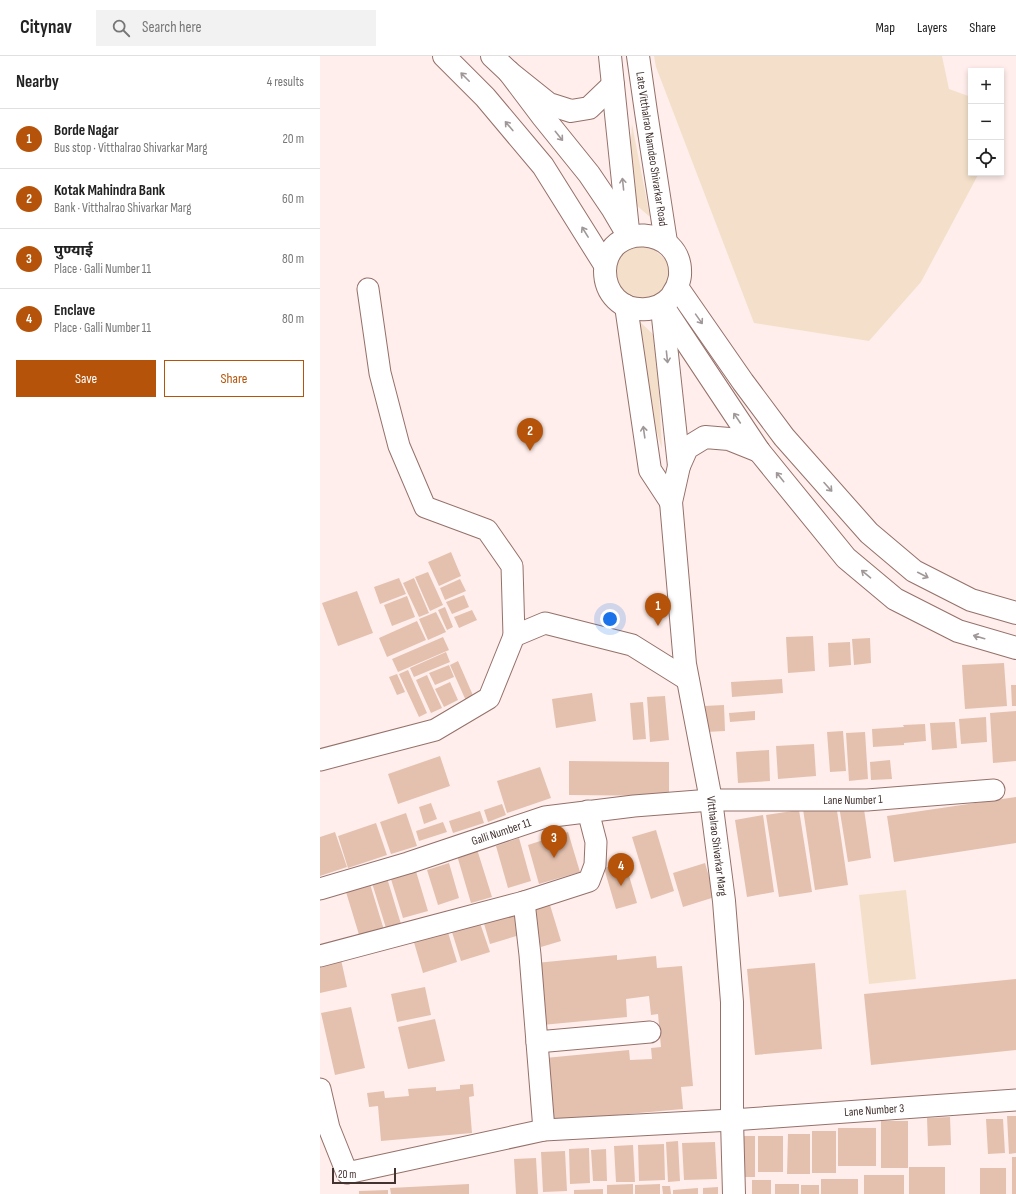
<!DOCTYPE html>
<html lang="en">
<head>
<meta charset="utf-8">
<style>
	body { margin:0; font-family:"Sofia Sans Condensed","Noto Sans Devanagari",sans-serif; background:#f2f2f2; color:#222 }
	.controls { position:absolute; right:12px; top:12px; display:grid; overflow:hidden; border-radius:0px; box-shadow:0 2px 6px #0003 }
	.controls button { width:36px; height:36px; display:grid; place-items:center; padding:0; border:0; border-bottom:1px solid #e0e0e0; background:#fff; color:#222; font:20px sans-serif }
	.scale { position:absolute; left:12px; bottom:10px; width:64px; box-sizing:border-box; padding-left:4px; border:2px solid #423230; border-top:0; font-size:11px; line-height:14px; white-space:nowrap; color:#423230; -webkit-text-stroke:3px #fff; paint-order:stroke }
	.you { position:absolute; left:290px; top:563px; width:14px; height:14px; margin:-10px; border:3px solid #fff; border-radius:50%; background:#1a73e8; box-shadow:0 0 0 6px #1a73e833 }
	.badge { display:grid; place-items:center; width:26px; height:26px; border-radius:50%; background:#b45309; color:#fff; font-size:13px; font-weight:700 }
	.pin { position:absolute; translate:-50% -33px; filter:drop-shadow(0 1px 2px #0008) }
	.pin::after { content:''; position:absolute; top:21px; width:14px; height:12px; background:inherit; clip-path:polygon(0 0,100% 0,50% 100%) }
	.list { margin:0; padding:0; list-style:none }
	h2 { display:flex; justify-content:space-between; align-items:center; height:52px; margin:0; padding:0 16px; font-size:17px }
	h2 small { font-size:13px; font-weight:400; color:#767676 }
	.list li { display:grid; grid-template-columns:26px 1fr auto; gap:12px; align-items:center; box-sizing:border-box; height:60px; padding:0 16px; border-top:1px solid #e0e0e0 }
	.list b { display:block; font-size:15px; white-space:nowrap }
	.list p { margin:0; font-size:13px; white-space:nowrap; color:#767676 }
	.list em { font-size:13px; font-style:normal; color:#767676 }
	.actions { display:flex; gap:8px; padding:12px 16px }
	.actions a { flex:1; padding:9px 0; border:1px solid #b45309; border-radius:0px; text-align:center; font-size:14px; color:#b45309 }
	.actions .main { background:#b45309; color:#fff }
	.icon { flex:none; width:22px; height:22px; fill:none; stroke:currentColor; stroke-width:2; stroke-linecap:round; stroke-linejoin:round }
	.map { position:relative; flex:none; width:696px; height:1138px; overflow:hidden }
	header { display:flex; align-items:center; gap:24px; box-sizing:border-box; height:56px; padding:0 20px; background:#fff; border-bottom:1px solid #e0e0e0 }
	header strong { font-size:19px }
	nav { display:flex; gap:22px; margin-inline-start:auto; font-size:14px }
	.search { width:280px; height:36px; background:#f2f2f2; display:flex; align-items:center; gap:10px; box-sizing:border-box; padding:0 14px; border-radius:0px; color:#767676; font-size:15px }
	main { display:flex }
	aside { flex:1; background:#fff }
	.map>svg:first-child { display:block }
</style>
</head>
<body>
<header>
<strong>Citynav</strong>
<div class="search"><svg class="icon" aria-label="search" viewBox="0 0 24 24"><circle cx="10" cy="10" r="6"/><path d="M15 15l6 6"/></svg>Search here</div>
<nav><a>Map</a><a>Layers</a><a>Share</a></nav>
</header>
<main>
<aside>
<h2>Nearby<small>4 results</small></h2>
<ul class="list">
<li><span class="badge">1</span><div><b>Borde Nagar</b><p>Bus stop · Vitthalrao Shivarkar Marg</p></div><em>20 m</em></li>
<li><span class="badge">2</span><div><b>Kotak Mahindra Bank</b><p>Bank · Vitthalrao Shivarkar Marg</p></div><em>60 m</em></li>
<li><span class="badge">3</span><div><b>पुण्याई</b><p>Place · Galli Number 11</p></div><em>80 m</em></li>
<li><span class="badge">4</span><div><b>Enclave</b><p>Place · Galli Number 11</p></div><em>80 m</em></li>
</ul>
<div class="actions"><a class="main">Save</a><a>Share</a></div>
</aside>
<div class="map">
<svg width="696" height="1138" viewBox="0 0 696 1138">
	<rect width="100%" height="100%" fill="#ffeeeb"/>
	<path fill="#f4e0ca" d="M334,0h288l7,33 22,8v76h8l-58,109 -52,59 -115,-18 -98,-256z
		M312,68l18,93 -23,-20z
		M301,161l27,25 10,11 16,13 -11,64 -50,-50z
		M297,244l39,37 6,112z
		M586,834l10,89 -47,5 -10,-89z"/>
	<path fill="#e4c1af" d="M131,496l10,24 -22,10 -11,-24z
		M108,516l15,33 -13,6 -15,-34z
		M79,522l7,16 -26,10 -6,-17z
		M94,522l15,35 -10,4 -16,-34z
		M140,523l6,12 -21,9 -5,-12z
		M37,535l16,42 -35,13 -16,-43z
		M144,539l5,12 -17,7 -6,-12z
		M87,540l8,21 -23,9 -8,-21z
		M125,551l8,20 -6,3 -9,-20z
		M152,554l5,10 -18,8 -5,-11z
		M116,556l10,20 -18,8 -9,-21z
		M97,565l9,19 -39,17 -8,-19z
		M493,580l2,35 -27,2 -2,-36z
		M123,581l6,13 -51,22 -6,-13z
		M550,582l1,25 -17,2 -2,-26z
		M530,586l1,23 -22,2 -1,-24z
		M126,596l4,10 -36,15 -4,-9z
		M138,605l17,39 -8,3 -17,-38z
		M684,607l3,43 -42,3 -3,-44z
		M129,609l5,12 -19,8 -6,-12z
		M88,614l19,43 -8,4 -20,-43z
		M77,618l8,18 -8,3 -8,-18z
		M107,619l15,33 -11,5 -15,-33z
		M462,623l1,14 -51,4 -1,-15z
		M130,626l8,18 -14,7 -9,-18z
		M691,629h5v21h-4z
		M272,637l4,28 -40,7 -4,-29z
		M345,640l4,44 -19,2 -3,-45z
		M323,646l3,37 -13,1 -3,-37z
		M404,649l1,26 -19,1 -2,-26z
		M435,655v9l-25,2 -1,-9z
		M696,655v50l-23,2 -3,-50z
		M666,661l1,25 -26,2 -2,-25z
		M635,666l2,26 -25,2 -2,-27z
		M605,668l1,17 -22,2v2l-31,2 -1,-18 32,-2 -1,-2z
		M523,675l3,40 -16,1 -3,-40z
		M545,676l3,47 -19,2 -3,-48z
		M494,688l2,32 -38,3 -2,-33z
		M449,694l1,31 -32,2 -2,-31z
		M120,700l10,30 -52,18 -10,-30z
		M570,704l2,19 -21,1 -1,-18z
		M249,705l100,1v34l-100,-1z
		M220,711l11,31 -44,15 -10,-32z
		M696,741v46l-122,19 -7,-46z
		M543,746l8,56 -23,4 -9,-56z
		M111,747l6,16 -13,5 -5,-17z
		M182,748l4,11 -18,7 -4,-12z
		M516,748l12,81 -33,5 -12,-81z
		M479,754l13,82 -33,5 -13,-82z
		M160,755l4,12 -31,10 -4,-12z
		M86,757l11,33 -26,8 -11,-32z
		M443,759l11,77 -27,5 -12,-77z
		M123,766l4,10 -28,9 -3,-10z
		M56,767l11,32 -39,13 -10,-32z
		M336,774l18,61 -23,8 -19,-62z
		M15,776l12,35 -27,9v-39z
		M248,776l12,40 -41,12 -11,-39z
		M199,782l12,43 -23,7 -12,-42z
		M156,790l16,51 -21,6 -15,-51z
		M305,806l12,41 -21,6 -12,-41z
		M129,807l10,35 -21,7 -11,-35z
		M385,807l10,34 -32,10 -10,-34z
		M95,812l13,43 -25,7 -13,-42z
		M67,822l14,46 -15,4 -14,-45z
		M50,828l14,46 -24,8 -14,-46z
		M230,849l11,36 -20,6 -11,-36z
		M195,851l8,27 -33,10 -8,-27z
		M160,867l10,29 -29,9 -9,-29z
		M127,873l10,33 -34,11 -10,-34z
		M20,899l7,32 -27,6v-34z
		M297,899v5l39,-4 1,12 25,-2 11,120 -12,1 2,22 -133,12 -5,-63 84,-8 1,10 22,-1 -1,-11 10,-1 -3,-33 -7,1 -2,-19 -23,3 1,18 -85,8 -6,-62z
		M495,907l7,86 -67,6 -8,-86z
		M696,923v71l-145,15 -7,-71z
		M105,931l6,28 -34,7 -6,-28z
		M31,951l14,61 -30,7 -14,-62z
		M115,963l10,42 -37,8 -10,-42z
		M153,1028l1,12 -5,1 3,36 -91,8 -3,-35 -9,1 -2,-14 17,-2 1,7 24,-2 -1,-7 28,-2v4l24,-2v-4z
		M687,1060h9v37l-7,1z
		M630,1061l1,28 -23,1 -1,-28z
		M666,1063h17l2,34 -17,1z
		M561,1065h27v47h-27z
		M518,1072h38v38h-38z
		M492,1075h24v42h-24z
		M468,1078h22v40h-23z
		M424,1080h11v41h-11z
		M438,1080h25v36h-25z
		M358,1085l2,40 -12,1 -2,-40z
		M395,1086l2,37 -33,1 -2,-37z
		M344,1088l1,36 -26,1 -1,-36z
		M313,1089l2,37h-19l-2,-36z
		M269,1092l1,35 -20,1 -1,-35z
		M286,1093l1,32h-14l-2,-31z
		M245,1095l2,40 -24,1 -2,-40z
		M692,1101h4v37h-4z
		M216,1102l2,36h-22l-2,-35z
		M589,1111h36v27h-36z
		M660,1112h26v26h-26z
		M544,1119h40v19h-40z
		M501,1123h37v15h-37z
		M432,1124h19v14h-19z
		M149,1128v10h-78l-1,-6z
		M313,1128v10h-26v-9z
		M340,1128v10h-25v-9z
		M455,1128h24v10h-24z
		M481,1129h18v9h-18z
		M342,1130h8l1,8h-8z
		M398,1131v7h-15v-6z
		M378,1132v6h-25v-4z
		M283,1133v5h-29v-4z
		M68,1134v4h-29v-3z"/>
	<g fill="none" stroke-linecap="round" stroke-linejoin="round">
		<defs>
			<g id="street">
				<path d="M48,233l12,84 19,73 26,61 62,23 25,36 2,70"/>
				<path d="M0,704l115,-30 54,-32 25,-62 31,-13 87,22 56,35"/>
				<path id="s1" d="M0,833l88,-26 137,-46 89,-11 77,-6h156l127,-10"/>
				<path d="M204,846l6,53 14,175"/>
				<path d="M0,900l204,-54 65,-21 6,-16 1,-23 -8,-31"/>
				<path d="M217,986l113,-10"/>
				<path id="s2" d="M0,1033l9,39 18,45 197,-43 188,-10 284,-20"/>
			</g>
			<g id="secondary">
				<path d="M124,0l41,41 58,69 62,99"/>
				<path d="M172,0l17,16 40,32 22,7 18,-3 24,-23"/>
				<path d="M290,0l18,174"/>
				<path id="s3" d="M318,0l8,56 20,130"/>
				<path d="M189,16l34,45 46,57 23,34 17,29"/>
				<path d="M357,231c-2,3 -4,7 -6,10 -14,16 -41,16 -55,2 -8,-8 -11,-18 -11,-28 1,-50 78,-46 75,4 0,4 -2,8 -3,12l66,95 41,55 85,96 45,38 57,29 45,13"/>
				<path d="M342,249l97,146 87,107 49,41 63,32 58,17"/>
				<path d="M306,250l24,164 21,32"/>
				<path d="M342,252l17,158"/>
				<path d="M414,1138l-2,-74v-118l-8,-101 -13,-101 -26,-136 -14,-162 8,-36 8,-18 18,-11 24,2 30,12"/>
			</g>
		</defs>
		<use href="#street" stroke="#95706a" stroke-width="23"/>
		<use href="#secondary" stroke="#95706a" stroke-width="24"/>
		<use href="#street" stroke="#fff" stroke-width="21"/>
		<use href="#secondary" stroke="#fff" stroke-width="22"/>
	</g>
	<defs><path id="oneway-shaft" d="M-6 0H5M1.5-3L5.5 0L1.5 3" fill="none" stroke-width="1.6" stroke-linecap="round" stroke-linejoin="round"/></defs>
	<g stroke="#a09898">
		<use href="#oneway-shaft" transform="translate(145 21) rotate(-135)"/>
		<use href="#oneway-shaft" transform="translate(189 70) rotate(-130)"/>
		<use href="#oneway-shaft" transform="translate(239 80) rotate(51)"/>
		<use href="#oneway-shaft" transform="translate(303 128) rotate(-96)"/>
		<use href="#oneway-shaft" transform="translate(265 176) rotate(-122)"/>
		<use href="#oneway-shaft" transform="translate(379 263) rotate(55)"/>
		<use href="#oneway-shaft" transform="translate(347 301) rotate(84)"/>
		<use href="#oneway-shaft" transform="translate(417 362) rotate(-124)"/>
		<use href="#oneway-shaft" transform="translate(324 376) rotate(-98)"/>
		<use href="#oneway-shaft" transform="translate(460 421) rotate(-129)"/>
		<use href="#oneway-shaft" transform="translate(508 431) rotate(48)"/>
		<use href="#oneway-shaft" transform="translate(546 518) rotate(-140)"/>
		<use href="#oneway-shaft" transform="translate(603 519) rotate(27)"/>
		<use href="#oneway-shaft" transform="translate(659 581) rotate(-164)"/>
	</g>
	<g text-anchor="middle" stroke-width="3" stroke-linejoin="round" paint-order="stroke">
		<g font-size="12" fill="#423230" stroke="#fff">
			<text dy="4" stroke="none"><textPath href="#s3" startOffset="94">Late Vitthalrao Namdeo Shivarkar Road</textPath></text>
			<text dy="4" stroke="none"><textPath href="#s1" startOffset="545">Lane Number 1</textPath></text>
			<text dy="4" stroke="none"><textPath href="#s1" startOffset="190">Galli Number 11</textPath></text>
			<text transform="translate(397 790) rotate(83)" y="4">Vitthalrao Shivarkar Marg</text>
			<text dy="4" stroke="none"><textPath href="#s2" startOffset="621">Lane Number 3</textPath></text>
		</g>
	</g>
</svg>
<div class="controls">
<button>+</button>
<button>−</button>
<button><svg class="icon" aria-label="locate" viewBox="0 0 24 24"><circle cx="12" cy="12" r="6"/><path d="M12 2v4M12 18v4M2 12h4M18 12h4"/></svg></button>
</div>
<div class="scale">20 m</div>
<div class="you"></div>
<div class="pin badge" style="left:338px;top:570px">1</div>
<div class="pin badge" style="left:210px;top:395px">2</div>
<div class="pin badge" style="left:234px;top:802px">3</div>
<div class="pin badge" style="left:301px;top:830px">4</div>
</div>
</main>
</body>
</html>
